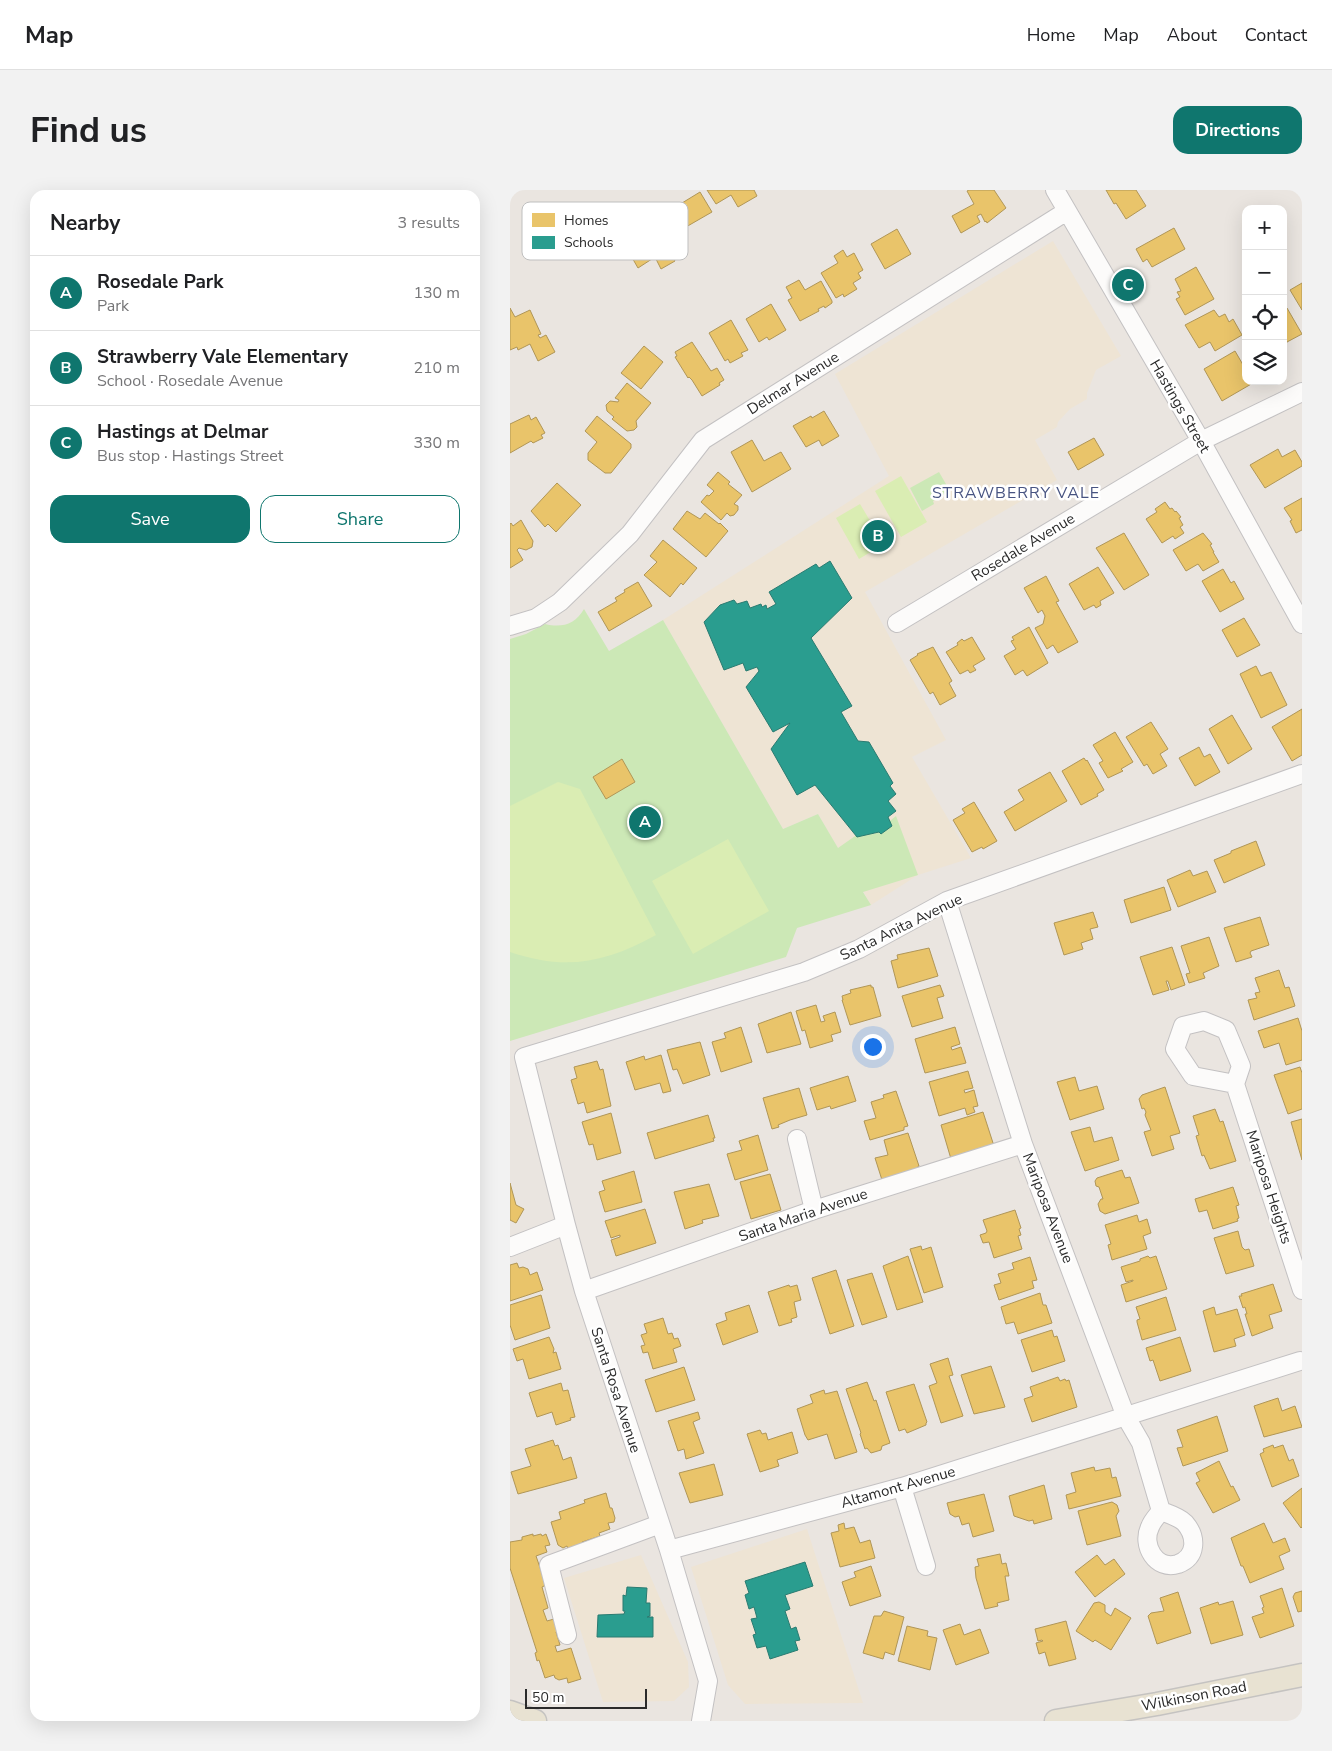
<!DOCTYPE html>
<html lang="en">
<head>
<meta charset="utf-8">
<style>
	body { margin:0; font-family:"Nunito Sans",sans-serif; background:#f2f2f2; color:#202124 }
	.controls { position:absolute; right:15px; top:15px; display:grid; overflow:hidden; border-radius:10px; box-shadow:0 5px 20px #0002 }
	.controls button { width:45px; height:45px; display:grid; place-items:center; padding:0; border:0; border-bottom:1px solid #e0e0e0; background:#fff; color:#202124; font:25px sans-serif }
	.scale { position:absolute; left:15px; bottom:12px; width:122px; box-sizing:border-box; padding-left:5px; border:2px solid #2b2b2b; border-top:0; font-size:14px; line-height:18px; white-space:nowrap; color:#2b2b2b; -webkit-text-stroke:4px #fff; paint-order:stroke }
	.you { position:absolute; left:362px; top:856px; width:18px; height:18px; margin:-12px; border:4px solid #fff; border-radius:50%; background:#1a73e8; box-shadow:0 0 0 8px #1a73e833 }
	.badge { display:grid; place-items:center; width:32px; height:32px; border-radius:50%; background:#0f766e; color:#fff; font-size:16px; font-weight:700 }
	.pin { position:absolute; translate:-50% -50%; border:2px solid #fff; box-shadow:0 1px 5px #0006 }
	.list { margin:0; padding:0; list-style:none }
	h2 { display:flex; justify-content:space-between; align-items:center; height:65px; margin:0; padding:0 20px; font-size:21px }
	h2 small { font-size:16px; font-weight:400; color:#757577 }
	.list li { display:grid; grid-template-columns:32px 1fr auto; gap:15px; align-items:center; box-sizing:border-box; height:75px; padding:0 20px; border-top:1px solid #e0e0e0 }
	.list b { display:block; font-size:19px; white-space:nowrap }
	.list p { margin:0; font-size:16px; white-space:nowrap; color:#757577 }
	.list em { font-size:16px; font-style:normal; color:#757577 }
	.actions { display:flex; gap:10px; padding:15px 20px }
	.actions a { flex:1; padding:11px 0; border:1px solid #0f766e; border-radius:15px; text-align:center; font-size:18px; color:#0f766e }
	.actions .main { background:#0f766e; color:#fff }
	.icon { flex:none; width:28px; height:28px; fill:none; stroke:currentColor; stroke-width:2; stroke-linecap:round; stroke-linejoin:round }
	.map { position:relative; flex:none; width:792px; height:1531px; overflow:hidden; border-radius:15px }
	header { display:flex; align-items:center; gap:30px; box-sizing:border-box; height:70px; padding:0 25px; background:#fff; border-bottom:1px solid #e0e0e0 }
	header strong { font-size:24px }
	nav { display:flex; gap:28px; margin-inline-start:auto; font-size:18px }
	.intro { display:flex; align-items:center; justify-content:space-between; box-sizing:border-box; height:120px; padding:0 30px }
	h1 { margin:0; font-size:35px }
	.button { padding:12px 22px; border-radius:15px; background:#0f766e; color:#fff; font-size:18px; font-weight:700 }
	main { display:flex; gap:30px; padding:0 30px }
	aside { flex:1; background:#fff; border-radius:15px; box-shadow:0 5px 20px #0002 }
	.map>svg:first-child { display:block }
</style>
</head>
<body>
<header>
<strong>Map</strong>
<nav><a>Home</a><a>Map</a><a>About</a><a>Contact</a></nav>
</header>
<div class="intro"><h1>Find us</h1><a class="button">Directions</a></div>
<main>
<aside>
<h2>Nearby<small>3 results</small></h2>
<ul class="list">
<li><span class="badge">A</span><div><b>Rosedale Park</b><p>Park</p></div><em>130 m</em></li>
<li><span class="badge">B</span><div><b>Strawberry Vale Elementary</b><p>School · Rosedale Avenue</p></div><em>210 m</em></li>
<li><span class="badge">C</span><div><b>Hastings at Delmar</b><p>Bus stop · Hastings Street</p></div><em>330 m</em></li>
</ul>
<div class="actions"><a class="main">Save</a><a>Share</a></div>
</aside>
<div class="map">
<svg width="792" height="1531" viewBox="0 0 792 1531">
	<rect width="100%" height="100%" fill="#eae5e0"/>
	<path fill="#eee4d4" d="M543,51l68,115 -25,14 -9,23v6l-17,10 -12,13 -1,5 -22,13 22,40 -192,112 81,148 -34,17 59,101 -53,17 -47,30 -53,-91 -35,15 -120,-209 226,-144 -54,-102z
		M297,1339l56,174 -118,1 -17,-19 -37,-118z
		M131,1365l47,107 1,25 -15,14 -71,1 -39,-124z"/>
	<path fill="#cce8b6" d="M429,282l11,19 -17,10 1,3 -12,7 -12,-23z
		M74,419l25,42 54,-31 120,209 35,-15 20,34 30,-21 6,7 22,-18 22,59 -55,17 8,13 -74,23 -11,29 -276,84v-402l16,-5 19,-10c16,4 30,1 39,-15z"/>
	<path fill="#daedb3" d="M391,286l26,46 -26,15 -26,-46z
		M350,314l24,40 -25,15 -23,-41z
		M48,592l22,7 76,146c-51,28 -90,36 -146,17v-146z
		M218,649l41,72 -76,43 -41,-73z"/>
	<path fill="#e9c46a" stroke="#b09657" d="M197,0h47l3,6 -19,11 -7,-12 -15,9z
		M459,0h25l12,18 -19,15 -1,-2 -1,1 -4,-8 -4,2 3,6 -19,11 -9,-17 22,-12 -7,-13z
		M596,0h30l10,16 -20,13 -10,-16 -2,1z
		M190,2l12,20 -33,19 -1,-2 -6,4 -8,-15 6,-4 -1,-2 14,-8 -1,-1z
		M146,38l19,33 -14,8 -6,-12 -17,11 -12,-21z
		M664,38l11,21 -33,18 -5,-8 -4,3 -7,-13z
		M387,39l14,25 -26,15 -14,-25z
		M333,60l4,7 7,-4 9,17 -5,3 3,5 -8,5 4,6 -13,8 -1,-3 -7,4 -15,-25 17,-10 -4,-7z
		M686,77l18,32 -29,16 -9,-16 4,-2 -3,-5 4,-1 -6,-12z
		M289,90l6,10 16,-9 11,20v2l-7,5 -1,-2 -6,3 1,2 -19,10 -12,-21 4,-2 -6,-11z
		M792,93v27l-12,-20z
		M261,114l15,26 -17,10 -2,-3 -8,5 -13,-23z
		M0,118l5,9 15,-7 11,24 -3,1 2,3 6,-3 9,17 -17,9 -8,-17 -12,6 -1,-3 -7,3z
		M777,118l15,26 -15,8 -4,6v-37z
		M704,120l5,7 6,-3 4,8 4,-3 9,16 -27,16 -5,-9 -11,6 -14,-23z
		M221,130l17,30 -7,3 2,3 -13,7 -2,-4 -3,2 -16,-28z
		M182,152l19,29 6,-3 7,12 -5,3 1,2 -18,11 -10,-16 -3,-3 -1,1 -13,-21 2,-1 -2,-4z
		M134,156l19,16 -22,27 -20,-16z
		M725,161l11,19v11h6l1,2 -31,18 -18,-32z
		M117,193l24,20 -15,18 1,6 -3,3 -7,1 -15,-12 2,-2 -7,-6 -1,-6 4,-4 8,1 1,-2 -4,-2z
		M314,221l15,25 -17,10 -3,-6 -13,7 -13,-21 18,-10 1,2z
		M19,225l2,5 5,-3 9,16 -4,2 2,3 -10,5 -2,-2 -21,12v-29z
		M87,226l34,28v4l-20,25h-6l-17,-13v-7l9,-11 -12,-11z
		M584,248l10,17 -26,15 -10,-18z
		M242,250l12,21 17,-9 10,17 -39,23 -21,-40z
		M768,259l4,8 13,-7 7,12v4l-37,22 -15,-23z
		M208,282l12,10 -2,2 14,11 -8,9 4,2v4l-4,5 -4,1 -3,-3 -6,7 -20,-18 6,-7 2,1 5,-5 -7,-6z
		M47,293l24,22 -25,27 -8,-8 -3,3 -14,-16z
		M792,308v32l-6,3 -6,-12 2,-1 -8,-12z
		M655,312l5,7 2,-1 3,4 1,-1 5,6 -2,1 4,7 -3,2 4,6 -9,6 -2,-3 -11,7 -16,-24 11,-7 -2,-3z
		M177,321l13,8 5,-6 14,11 1,-1 8,8 -22,26 -33,-28z
		M11,330l12,21 -1,6 -6,3 -7,-2 -2,2 6,10 -13,8v-44l1,-1 2,3z
		M614,343l25,42 -25,15 -28,-42z
		M693,343l9,11 -2,1 4,7h-1l6,10 -16,9 -5,-7 -12,7 -13,-21z
		M153,350l34,28 -14,17 -2,-2 -11,14 -26,-22 13,-13 -7,-6z
		M588,377l16,26 -14,8 1,4 -5,3 -2,-3 -10,5 -15,-26z
		M713,379l8,14 3,-2 10,18 -24,13 -18,-31z
		M536,386l13,25 -3,1 22,40 -20,11 -5,-8 -6,4 -12,-21 8,-4 2,-8 -3,-6 -4,3 -14,-25z
		M128,392l14,24 -43,25 -11,-19 19,-11 -2,-3 10,-6 -1,-2z
		M734,428l16,27 -23,12 -15,-27z
		M519,437l19,36 -21,13 -4,-6 -8,5 -11,-19 12,-7 -5,-8 3,-1 -2,-3z
		M462,447l13,22 -12,7 3,4 -6,3 -2,-3 -8,4 -14,-22 12,-7 -1,-2 5,-4 2,2z
		M423,457l19,34 -3,2 7,13 -16,9 -7,-13 -3,2 -20,-34 8,-5 -1,-1z
		M746,476l5,10 10,-4 16,33 -26,13 -21,-44z
		M792,519v46l-10,6 -20,-34z
		M722,525l20,34 -24,15 -19,-35z
		M641,532l17,27 -8,5 7,12 -14,8 -6,-10 -3,2 -18,-29z
		M605,542l18,30 -12,7 2,2 -15,7 -9,-15 4,-2 -10,-16z
		M689,557l5,10 6,-3 10,18 -25,14 -16,-28z
		M574,568l2,3 1,-1 17,30 -7,4 1,2 -17,9 -19,-34z
		M112,569l13,23 -29,17 -13,-22z
		M540,582l17,29 -52,30 -11,-19 20,-12 -6,-10z
		M464,612l23,39 -14,8 -1,-2 -10,5 -19,-32 12,-7 -3,-4z
		M746,651l9,24 -41,18 -10,-23 17,-7v-2z
		M680,680l3,6 14,-5 9,21 -38,15 -11,-27z
		M654,697l7,23 -40,13 -7,-23z
		M583,722l5,15 -8,2 3,10 -12,4 2,6 -19,6 -10,-32z
		M750,727l9,28 -18,6 -1,2 2,4 -16,5 -12,-34z
		M699,747l10,29 -16,7 2,5 -16,5 -3,-9 4,-1 -9,-27z
		M662,757l13,38 -14,5 -3,-9h-2l3,9 -16,5 -13,-38z
		M419,758l9,28 -40,12 -7,-27 7,-2 -1,-4z
		M769,780l6,18 4,-1 6,19 -41,14 -6,-20 9,-2 -2,-5 5,-1 -5,-14z
		M361,795v2h2l8,29 -31,9 -8,-25h1l-1,-4 9,-3 -1,-3z
		M430,795l4,11 -7,2 6,20 -31,9 -10,-31z
		M306,815l5,17 4,-1 -2,-5 12,-4 6,20 -10,3 2,6 -23,7 -5,-18 -3,1 -6,-20z
		M281,822l10,32 -34,9 -9,-29z
		M788,828l4,13v29l-16,5 -7,-22 -15,5 -6,-17z
		M231,837l11,35 -31,10 -9,-30 14,-4 -2,-5z
		M445,837l5,17 -9,3 1,3 9,-3 5,16 -41,10 -10,-34z
		M190,852l10,33 -27,9 -6,-15 -4,1 -6,-20z
		M151,865l10,36 -8,2 -3,-10 -25,7 -9,-28 18,-6 1,4z
		M87,871l3,9 3,-1 8,37 -24,7 -3,-11 -6,2 -7,-24 6,-2 -3,-11z
		M790,877l2,6v36l-14,5 -14,-39z
		M458,881l5,17 -9,2 1,3 9,-3 4,16 -5,1 2,5 -8,3 -2,-7 -26,8 -10,-34z
		M338,886l8,25 -25,8 -1,-3 -13,4 -7,-22z
		M565,887l4,14 18,-5 7,23 -34,11 -13,-38z
		M655,897l15,46 -10,3 4,13 -22,7 -8,-24 7,-2 -6,-15 1,-3 -2,-4 -2,1 -3,-10 3,-4z
		M289,898l8,27 -17,5 -12,5 1,2 -7,2 -9,-31z
		M386,901l12,35 -4,1v3l-34,10 -6,-19 12,-3 -5,-16 13,-4 -1,-3z
		M705,919l5,13 3,-1 13,40 -26,8 -6,-14 -2,1 -6,-20 3,-1 -6,-19z
		M473,922l11,34 -43,13 -10,-34z
		M101,923l10,40 -24,7 -4,-16 -4,1 -7,-23z
		M198,925l7,23h-2l1,3 -59,18 -8,-26z
		M792,929v41l-11,-38z
		M580,937l4,15 18,-5 7,23 -34,11 -14,-39z
		M398,943l11,33h-1l1,3 -37,11 -7,-22 13,-3 -4,-15z
		M248,945l10,35 -33,10 -8,-26 15,-4 -3,-9z
		M612,980l3,8 5,-1 9,26 -34,11 -5,-3 -2,-7 3,-5h2l-4,-12 -3,-1 -1,-5 2,-3z
		M124,981l8,31 -37,10 -6,-20 6,-2 -3,-9z
		M260,984l11,36 -30,9 -11,-37z
		M0,993l6,22 8,4 -8,14 -6,-3z
		M199,994l10,32 -17,4 1,3 -18,6 -11,-37z
		M723,997l6,18 -3,1 3,12 -2,1 1,2 -25,8 -6,-19 -8,2 -4,-13z
		M135,1019l11,34 -40,13 -5,-16 9,-3v-2l-9,3 -6,-17z
		M505,1020l6,18 -2,1 2,6 -3,1 4,13 -28,9 -5,-16 -6,1 -3,-8 6,-2 1,-2 -4,-11z
		M627,1025l2,7 8,-3 4,14 -8,3 4,13 -35,11 -4,-15 3,-1 -6,-19z
		M728,1041l4,16 3,3 4,-1 5,17 -28,8 -12,-36z
		M411,1056l1,4 9,-3 12,40 -19,6 -14,-44z
		M398,1066l15,46 -26,8 -14,-44z
		M638,1066l2,2 6,-2 11,33 -41,13 -5,-17 12,-4v-1l-7,2 -5,-15 19,-6v-2z
		M520,1067l7,23 -5,1 2,7 -35,12 -5,-15 7,-2 -3,-9 16,-5 -2,-6z
		M7,1073l2,5 4,-1 5,2 2,6 7,-3 6,18 -33,11v-36z
		M326,1080l18,56 -24,8 -18,-56z
		M362,1083l15,44 -25,8 -15,-45z
		M763,1094l9,27 -13,4 4,13 -21,8 -7,-22h2l-2,-7 -2,1 -4,-12h3l-1,-2z
		M279,1095l1,2 7,-2 4,15 -7,2 3,15 -6,2 1,3 -13,4 -11,-34z
		M530,1103l3,12h3l6,18 -34,11 -4,-12 -8,2 -5,-17z
		M31,1105l9,33 -35,12 -5,-15v-20z
		M656,1107l10,33 -34,10 -5,-18v-2l3,-1 -4,-12z
		M239,1115l9,27 -35,13 -7,-21 11,-4 -2,-7z
		M704,1117l2,8 21,-6 8,26 -11,4 2,7 -22,6 -11,-41z
		M153,1128l5,16 4,-1 2,6 4,-1 3,8 -8,3 4,13 -24,7 -5,-17 -5,1 -2,-7 4,-1 -4,-10 6,-2 -3,-9z
		M542,1140l2,7 3,-1 8,25 -33,11 -11,-32z
		M39,1147l5,12 -1,4 3,-1 5,17 -32,10 -6,-20 -6,2 -4,-12z
		M670,1147l11,34 -31,10 -7,-21 -3,1 -4,-13z
		M438,1168l5,17 -4,1 14,40 -22,7 -12,-37 8,-3 -7,-19z
		M481,1176l14,41 -31,7 -13,-39z
		M174,1177l11,33 -39,12 -11,-32z
		M548,1187l2,4 5,-2 1,2 3,-1 8,27 -45,15 -8,-23 9,-3 -3,-9z
		M357,1192l7,19 2,-1 14,43 -8,3 -1,4 -10,3 -4,-5 -2,1 -5,-15 1,-1 -15,-44z
		M51,1193l2,8 5,-1 7,27 -5,1 1,2 -15,5 -4,-13 -15,5 -8,-24z
		M404,1194l13,38 -1,1v2l-19,8 -2,-4 -6,2 -13,-39z
		M314,1200l1,4 12,-3 20,61 -22,7 -8,-25 -19,6 -3,-5 -8,-26 16,-6 -3,-8z
		M768,1208l4,13 13,-5 7,21 -38,10 -10,-31z
		M188,1222l2,7 -7,3 11,31 -18,6 -2,-10 -6,2 -10,-30z
		M707,1226l11,35 -45,15 -6,-18 6,-1 -6,-17z
		M250,1240l2,4 4,-1 2,7 24,-8 6,21 -21,7 2,6 -19,6 -13,-38z
		M43,1250l2,6 3,-1 5,15 8,-3 6,21 -59,16 -7,-22 20,-6 -6,-17z
		M763,1255l1,3 9,-3 6,16 4,-2 6,17 -27,11 -12,-33 4,-2 -1,-3z
		M709,1271l12,26 2,-1 7,14 -27,13 -17,-30 4,-2 -4,-8z
		M204,1274l9,31 -33,8 -11,-30z
		M584,1277l1,4 15,-3 2,10 4,-1 5,19 -52,13 -3,-14 10,-3 -5,-19z
		M534,1295l8,34 -18,5 -1,-4 -4,1 -15,-5 -5,-20z
		M792,1298v39l-1,1 -18,-25z
		M96,1303l4,15h2l3,10 -1,4 -6,1 2,6 -11,4 1,3 -18,6 2,4 -15,5 -2,-5 -4,2 -5,-3 -7,-23 10,-3 -2,-7 26,-9 -1,-3z
		M474,1304l10,37 -21,6 -4,-14 -7,2 -3,-9 -4,1 -5,-3 -3,-11z
		M602,1312l5,3 2,6 -3,5 5,20 -34,9 -9,-34z
		M334,1333l1,6 9,-2 6,16 10,-3 5,18 -35,9 -9,-34 8,-2 -1,-6z
		M754,1333l9,20 12,-5 5,13 -11,5 5,13 -34,14 -7,-17h-2l-10,-28z
		M23,1344v2l8,-2 1,2 4,-2 4,11 -5,1 2,6 -11,4 10,29 -4,2 6,21 -5,2 4,11 7,-2 4,12 -2,1 4,13 -5,1 2,6 14,-4 10,31 -13,4 -1,-5 -8,2 -4,-2 -1,-3 -9,3 -6,-18 -2,1 -2,-8 2,-1 -27,-84v-26l12,-2v-3z
		M490,1364l2,10 4,-1 3,13h-4l4,24 -12,3 1,3 -13,3 -9,-31 -1,-11 4,-1 -2,-7z
		M587,1365l8,10 9,-6 11,15 -30,23 -20,-25z
		M361,1376l10,30 -31,10 -8,-24 14,-5 -2,-5z
		M772,1398l12,38 -34,12 -8,-21 12,-4 -2,-5 2,-1 -4,-11z
		M792,1401v20l-4,1 -5,-15 2,-4z
		M668,1402l13,41 -34,11 -9,-28 3,-3 13,-2 -4,-13z
		M723,1411l10,34 -32,9 -11,-36 18,-6 1,3z
		M589,1412l6,3v7l6,4 4,-8 16,10 -20,32 -16,-10 -2,2 -17,-11 18,-28z
		M374,1421l20,6 -10,38 -9,-3 -2,7 -20,-6 11,-37h7z
		M556,1431l10,38 -27,7 -4,-14 -6,2 -3,-11 7,-2 -1,-1 -4,1 -3,-12z
		M450,1434l4,11 16,-6 9,24 -33,12 -13,-35z
		M397,1436l21,5 -1,5 10,2 -7,32 -32,-9z"/>
	<path fill="#2a9d8f" stroke="#2a7b71" d="M320,371l22,37 -41,40 41,68 -11,6 17,29 11,1 24,41 -3,3 6,8 -8,7 8,10 -8,6 4,9 -11,8 -2,-2 -22,5 -42,-52 -18,10 -26,-46 19,-26 -17,9 -27,-45 13,-16 -2,-4 -11,4 -3,-8 -19,7 -20,-48 16,-17 14,-5 3,4 10,-3 3,7 11,-4 1,3 4,-2 1,4 9,-5 -7,-12 47,-28 3,4z
		M295,1372l8,24 -28,9 5,14 -5,2 6,18 5,-2 4,13 -5,1 3,9 -28,9 -4,-13 -9,2 -4,-13 3,-1 -5,-15 6,-1 -3,-11 -5,2 -4,-14 4,-2 -4,-12z
		M117,1397l20,1 -1,15h4v13l-3,1h6v20h-56l1,-22 26,-1 1,-3h-2v-16l3,1z"/>
	<g fill="none" stroke-linecap="round" stroke-linejoin="round">
		<defs>
			<path id="minor" d="M545,0l146,251 101,183
				M387,433l304,-182 101,-49
				M0,436l26,-8 24,-16 70,-68 73,-94 364,-229
				M437,711l76,243 103,273 15,26 20,68
				M725,894l-42,-8 -18,-27 8,-23 21,-5 22,9 15,36 -6,18 67,206
				M287,949l17,71
				M0,1057l56,-22
				M74,1101l230,-81 209,-66
				M392,1297l24,79
				M651,1321c8,3 18,6 24,12 12,14 12,34 -7,41 -22,7 -37,-19 -28,-37 2,-6 7,-11 11,-16z
				M159,1360l233,-63 398,-126
				M57,1445l-18,-70 111,-41
				M191,1531l7,-40 -39,-131 -85,-259 -18,-66 -42,-168 280,-85 55,-23 88,-48 355,-127"/>
			<path id="major" d="M0,1522l25,9
				M546,1531l101,-17 145,-29"/>
		</defs>
		<use href="#minor" stroke="#c3c1c2" stroke-width="20"/>
		<use href="#major" stroke="#c5c3c1" stroke-width="25"/>
		<use href="#minor" stroke="#fcfbfa" stroke-width="18"/>
		<use href="#major" stroke="#e8e2d2" stroke-width="22"/>
	</g>
	<g text-anchor="middle" stroke-width="5" stroke-linejoin="round" paint-order="stroke">
		<g font-size="15" fill="#2b2b2b" stroke="#fff">
			<text transform="translate(283 193) rotate(-32)" y="5">Delmar Avenue</text>
			<text transform="translate(670 216) rotate(60)" y="5">Hastings Street</text>
			<text transform="translate(513 357) rotate(-31)" y="5">Rosedale Avenue</text>
			<text transform="translate(391 737) rotate(-26)" y="5">Santa Anita Avenue</text>
			<text transform="translate(759 997) rotate(72)" y="5">Mariposa Heights</text>
			<text transform="translate(538 1018) rotate(69)" y="5">Mariposa Avenue</text>
			<text transform="translate(293 1025) rotate(-19)" y="5">Santa Maria Avenue</text>
			<text transform="translate(106 1200) rotate(72)" y="5">Santa Rosa Avenue</text>
			<text transform="translate(388 1297) rotate(-16)" y="5">Altamont Avenue</text>
			<text transform="translate(684 1506) rotate(-11)" y="5">Wilkinson Road</text>
		</g>
		<g font-size="16" letter-spacing="1" fill="#475381" stroke="#fff">
			<text x="506" y="308">STRAWBERRY VALE</text>
		</g>
	</g>
	<rect x="12" y="12" width="166" height="58" rx="8" fill="#fff" stroke="#bfbfbf" stroke-width="1"/>
	<rect x="22" y="23" width="23" height="14" fill="#e9c46a"/>
	<rect x="22" y="46" width="23" height="13" fill="#2a9d8f"/>
	<g font-size="14" fill="#2b2b2b">
		<text x="54" y="35">Homes</text>
		<text x="54" y="57">Schools</text>
	</g>
</svg>
<div class="controls">
<button>+</button>
<button>−</button>
<button><svg class="icon" aria-label="locate" viewBox="0 0 24 24"><circle cx="12" cy="12" r="6"/><path d="M12 2v4M12 18v4M2 12h4M18 12h4"/></svg></button>
<button><svg class="icon" aria-label="layers" viewBox="0 0 24 24"><path d="M12 4l9 5-9 5-9-5zM3 14l9 5 9-5"/></svg></button>
</div>
<div class="scale">50 m</div>
<div class="you"></div>
<div class="pin badge" style="left:135px;top:632px">A</div>
<div class="pin badge" style="left:368px;top:346px">B</div>
<div class="pin badge" style="left:618px;top:95px">C</div>
</div>
</main>
</body>
</html>
